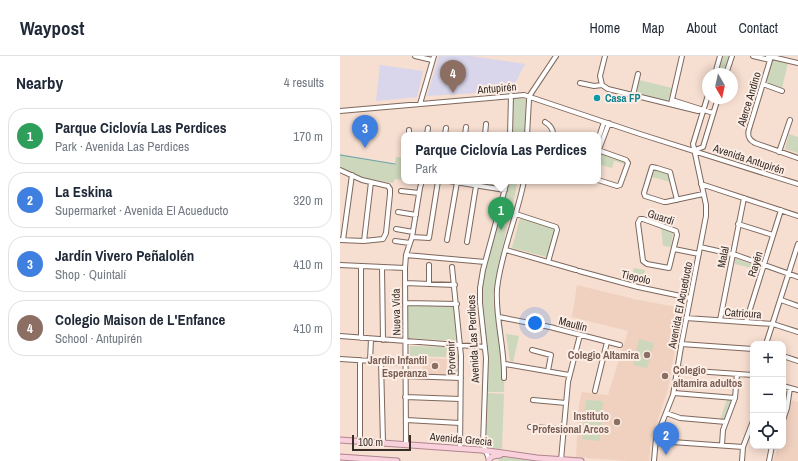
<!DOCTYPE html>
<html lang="en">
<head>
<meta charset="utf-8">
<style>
	body { margin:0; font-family:"Archivo Narrow",sans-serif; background:#f2f2f3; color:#1f2937 }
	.controls { position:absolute; right:12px; bottom:12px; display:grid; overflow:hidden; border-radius:8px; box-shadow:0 2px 10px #0003 }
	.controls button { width:36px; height:36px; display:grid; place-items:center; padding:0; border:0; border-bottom:1px solid #e0e1e3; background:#fff; color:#1f2937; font:20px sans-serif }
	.compass { position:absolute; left:362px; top:12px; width:36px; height:36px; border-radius:50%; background:#fff; box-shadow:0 2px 10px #0003; rotate:171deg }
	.scale { position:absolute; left:12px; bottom:10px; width:59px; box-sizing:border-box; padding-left:4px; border:2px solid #382e29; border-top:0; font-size:11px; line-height:14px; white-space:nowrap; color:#382e29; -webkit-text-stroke:3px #fcede5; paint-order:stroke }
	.you { position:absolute; left:195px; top:267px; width:14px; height:14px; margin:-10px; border:3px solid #fff; border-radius:50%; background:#1a73e8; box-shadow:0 0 0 6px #1a73e833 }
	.badge { display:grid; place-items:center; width:26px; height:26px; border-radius:50%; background:#2563eb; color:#fff; font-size:13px; font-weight:700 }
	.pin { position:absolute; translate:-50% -33px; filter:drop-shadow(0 1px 2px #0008) }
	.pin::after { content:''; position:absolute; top:21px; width:14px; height:12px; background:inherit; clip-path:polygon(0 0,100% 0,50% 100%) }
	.popup { position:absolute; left:61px; top:76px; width:200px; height:52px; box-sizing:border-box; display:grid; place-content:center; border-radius:8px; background:#fff; filter:drop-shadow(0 1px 3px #0005); font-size:13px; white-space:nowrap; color:#747a83 }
	.popup b { font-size:15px; color:#1f2937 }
	.popup::after { content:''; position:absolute; left:50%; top:100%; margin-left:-8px; border:8px solid transparent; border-top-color:#fff }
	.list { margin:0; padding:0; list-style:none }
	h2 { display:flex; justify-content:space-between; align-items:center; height:52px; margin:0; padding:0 16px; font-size:17px }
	h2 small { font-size:13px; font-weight:400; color:#747a83 }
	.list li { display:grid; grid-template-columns:26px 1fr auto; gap:12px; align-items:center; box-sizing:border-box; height:56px; margin:0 8px 8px; padding:0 8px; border:1px solid #e0e1e3; border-radius:16px }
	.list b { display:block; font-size:15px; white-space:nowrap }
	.list p { margin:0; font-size:13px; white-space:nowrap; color:#747a83 }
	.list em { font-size:13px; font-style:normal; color:#747a83 }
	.icon { flex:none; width:22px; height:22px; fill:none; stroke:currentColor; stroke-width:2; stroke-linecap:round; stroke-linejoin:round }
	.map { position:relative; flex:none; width:458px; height:405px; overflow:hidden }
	header { display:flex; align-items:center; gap:24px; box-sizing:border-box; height:56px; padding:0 20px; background:#fff; border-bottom:1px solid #e0e1e3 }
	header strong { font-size:19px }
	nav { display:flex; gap:22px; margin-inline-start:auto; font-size:14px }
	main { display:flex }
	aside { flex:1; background:#fff }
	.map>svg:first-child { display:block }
</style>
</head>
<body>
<header>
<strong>Waypost</strong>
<nav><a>Home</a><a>Map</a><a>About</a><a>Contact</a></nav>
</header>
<main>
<aside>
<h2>Nearby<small>4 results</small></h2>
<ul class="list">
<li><span class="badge" style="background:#2e9e5b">1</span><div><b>Parque Ciclovía Las Perdices</b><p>Park · Avenida Las Perdices</p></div><em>170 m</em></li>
<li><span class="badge" style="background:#3f7fe0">2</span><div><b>La Eskina</b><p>Supermarket · Avenida El Acueducto</p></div><em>320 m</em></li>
<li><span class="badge" style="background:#3f7fe0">3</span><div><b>Jardín Vivero Peñalolén</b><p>Shop · Quintalí</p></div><em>410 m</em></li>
<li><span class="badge" style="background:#8d6e63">4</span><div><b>Colegio Maison de L'Enfance</b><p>School · Antupirén</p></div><em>410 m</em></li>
</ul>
</aside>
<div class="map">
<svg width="458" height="405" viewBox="0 0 458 405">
	<rect width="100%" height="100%" fill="#f6ded0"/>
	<path fill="#d9d6ec" d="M99,0h32l54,8 -14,27 -84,5z
		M40,9l43,6 -6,26 -41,4z"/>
	<path fill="#f0d1c0" d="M237,229l61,15 44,8 -14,81 -17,51 -2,21h-22l-51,-4 3,-52 3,-13 26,3 20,-64 -56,-14z
		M83,302l24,1 -1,16 -24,-1z
		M452,344l6,2v59h-25l5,-15h5v-16z"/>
	<path fill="#ccd7bb" d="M383,0h7l-6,18h-6z
		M432,5h7l9,2 -6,25 -16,-4 -1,-2z
		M299,24l33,8 -3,11 -5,2 -28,-7 -1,-2 3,-11z
		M172,42l14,1 -1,36h-13z
		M449,78l9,3v16l-13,-4z
		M260,97l24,7v4l-10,-3 -2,7 -14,-4z
		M0,98l55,10 1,-7 8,1v22l-9,-1 -2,4 -30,-5 -23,-10z
		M318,112l10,5 3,9 -19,-5 2,-8z
		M126,125h40l-1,6z
		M170,125h7l-1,9 -17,71 -6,35 1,10h6c4,29 5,57 4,86h-17l1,-34 -7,-59v-19z
		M180,162l33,10 1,2 -7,27 -35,-9z
		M321,172l12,4 -2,15 -8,-1z
		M395,202l25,9 -1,3 -24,-6z
		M294,212l11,2 -3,14 -11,-3z
		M68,248l47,2 2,35 -50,-3z
		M166,278l13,2 -6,26 -3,-1z
		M299,283l15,4 -7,25 -14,-3z
		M70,290l37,1 -1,10 -36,-1z
		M118,297v19h-10v-18z
		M147,337l17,1 -2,55 -16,-1z
		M387,343l6,2 -8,20 -5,-1z
		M246,344l17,1 -3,40 -18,-2z
		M160,400l51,5h-52l-1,-3z"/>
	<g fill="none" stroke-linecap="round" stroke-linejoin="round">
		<path stroke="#6ba3ae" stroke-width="1" d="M0,99l55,9"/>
		<defs>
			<path id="minor" d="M75,0l17,4
				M413,0l17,4
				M428,0l30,7
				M431,1l-22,72c-2,7 0,11 6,14l43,15
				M375,18l5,-18
				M386,18l6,-18
				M240,27l14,3 8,-1
				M423,28l19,7
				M262,29l6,4 90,22 5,-1
				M262,29l-2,-9 5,-20
				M293,39l5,-21
				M332,44l41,13
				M80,48l14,-48
				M331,48l11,-48
				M0,55l184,-16 116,39 158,50
				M205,66c5,3 8,6 8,12
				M69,79v-5
				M87,79l1,-7
				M105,79l1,-7
				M125,79l1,-8
				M145,79l1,-11
				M170,79l1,-40
				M187,79l2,-35 1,-5 26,-39
				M258,84l6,-18
				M258,94l28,10 2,3 -8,22 -3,1 -19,-6
				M355,94l8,-3 15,-49
				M258,96l11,-29
				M439,96l11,-32
				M0,114l22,10 26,6 2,3v5l-4,39 -3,6 -19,2 -24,-1
				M109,125l56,9
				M361,128l97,32
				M61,135l18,2
				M337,144l-7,-28 -13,-4 -5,-1 -8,26 1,3 19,6h2l37,-8
				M58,156l18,3
				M176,158l40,13 1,3 -9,32
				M300,163h3l33,12 1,4 -8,33 -22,-4 -4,-3 -5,-38z
				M398,168l35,11
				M56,173l17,3
				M72,181l17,1 9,-57
				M3,184l9,-65
				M107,184l10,-58
				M24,185l7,-59
				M55,185l15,2
				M127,186l9,-56
				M360,191l36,8 62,22
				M334,193l25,5
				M166,194l70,20
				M66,199l79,7
				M0,209l65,3
				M42,211l1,73
				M112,211l9,89 -1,93
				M239,215l59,16 52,11
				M65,227l50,2
				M89,228v-19
				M441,244l17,6
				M65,247l52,1
				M159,261l51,10 70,18
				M346,262l87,6 25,8
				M380,264l24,-122
				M406,266l35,-112
				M0,280l145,11
				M21,282v-72
				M341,288l72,5
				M426,288l32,-100
				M192,294l19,5 -3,16
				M443,300l15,5
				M0,303l65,4
				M30,305l1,-22
				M41,305l2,82
				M165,308l64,11
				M337,312l18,3 58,4
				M65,320l56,2
				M164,322c1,-30 -9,-60 -7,-89 4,-37 20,-72 27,-108
				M443,330l15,4
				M255,335l12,-49
				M334,337l61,5
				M65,341l55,2
				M193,344l33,3
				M326,357l14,5 46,4
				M66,364l54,3
				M443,364l4,-12 3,-20
				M190,371l34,2
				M20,385v-81
				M332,386l71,5
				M66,388l-1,-176 1,-13 6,-18 8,-49 2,-7
				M382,389l1,-15 12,-32 2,-24
				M149,403l-6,-15 3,-86 -6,-55v-15l3,-18 24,-89
				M221,404l7,-78 12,-47
				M314,405l2,-23 17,-43 9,-54 24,-125v-11l-13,-61 15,-49
				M402,405l1,-14 10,-26
				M429,405l3,-15"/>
			<path id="major" d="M0,384l141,10 56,8 44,3
				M0,401l57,4
				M149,405v-2l4,-3 7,-1"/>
		</defs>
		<use href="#minor" stroke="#7e685d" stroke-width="6"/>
		<use href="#major" stroke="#b2848f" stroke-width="7"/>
		<use href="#minor" stroke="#fff" stroke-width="4"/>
		<use href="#major" stroke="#f8d1dd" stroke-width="5"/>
	</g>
	<circle fill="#0f9aa8" stroke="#fcede5" stroke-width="1.5" cx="257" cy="42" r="4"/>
	<g fill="#8d6e63" stroke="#fcede5" stroke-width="1.5">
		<circle cx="307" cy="299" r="4"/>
		<circle cx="95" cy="310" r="4"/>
		<circle cx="325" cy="320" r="4"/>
		<circle cx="277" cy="366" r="4"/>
	</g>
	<g text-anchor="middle" stroke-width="4" stroke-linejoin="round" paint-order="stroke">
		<g font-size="11" fill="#382e29" stroke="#fcede5">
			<text transform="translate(157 32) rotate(-5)" y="4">Antupirén</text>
			<text transform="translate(409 43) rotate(-73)" y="4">Alerce Andino</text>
			<text transform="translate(409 103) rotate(18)" y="4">Avenida Antupirén</text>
			<text transform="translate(321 161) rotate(18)" y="4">Guardi</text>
			<text transform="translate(383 201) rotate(-79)" y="4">Malal</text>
			<text transform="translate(415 208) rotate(-73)" y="4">Rayén</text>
			<text transform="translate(296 221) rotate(13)" y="4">Tiepolo</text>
			<text transform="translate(340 249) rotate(-79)" y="4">Avenida El Acueducto</text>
			<text transform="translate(56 256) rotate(-91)" y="4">Nueva Vida</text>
			<text transform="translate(403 257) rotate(4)" y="4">Catricura</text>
			<text transform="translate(233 268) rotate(15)" y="4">Maullín</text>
			<text transform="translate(133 283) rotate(-93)" y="4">Avenida Las Perdices</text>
			<text transform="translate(111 302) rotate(-92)" y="4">Porvenir</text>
			<text transform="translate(121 383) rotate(5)" y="4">Avenida Grecia</text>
		</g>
		<g font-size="11" font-weight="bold" fill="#0d838f" stroke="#fcede5" text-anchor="start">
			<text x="265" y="46">Casa FP</text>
		</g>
		<g font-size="11" font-weight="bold" fill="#785e54" stroke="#fcede5" text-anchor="end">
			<text x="299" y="303">Colegio Altamira</text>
			<text x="87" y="308">Jardín Infantil<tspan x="87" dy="13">Esperanza</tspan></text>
			<text x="333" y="318" text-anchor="start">Colegio<tspan x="333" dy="13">altamira adultos</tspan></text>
			<text x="269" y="364">Instituto<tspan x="269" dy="13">Profesional Arcos</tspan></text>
		</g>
	</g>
</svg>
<div class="controls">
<button>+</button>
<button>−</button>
<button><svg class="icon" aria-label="locate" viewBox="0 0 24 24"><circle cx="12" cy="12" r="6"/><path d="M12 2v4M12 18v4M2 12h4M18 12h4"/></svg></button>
</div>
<svg class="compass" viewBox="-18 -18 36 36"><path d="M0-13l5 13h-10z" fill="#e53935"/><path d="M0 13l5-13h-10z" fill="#747a83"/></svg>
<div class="scale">100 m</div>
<div class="you"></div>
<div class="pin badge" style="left:161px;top:174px;background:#2e9e5b">1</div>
<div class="popup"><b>Parque Ciclovía Las Perdices</b>Park</div>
<div class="pin badge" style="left:326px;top:399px;background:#3f7fe0">2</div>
<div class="pin badge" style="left:25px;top:92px;background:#3f7fe0">3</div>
<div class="pin badge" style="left:113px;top:37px;background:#8d6e63">4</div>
</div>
</main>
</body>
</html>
